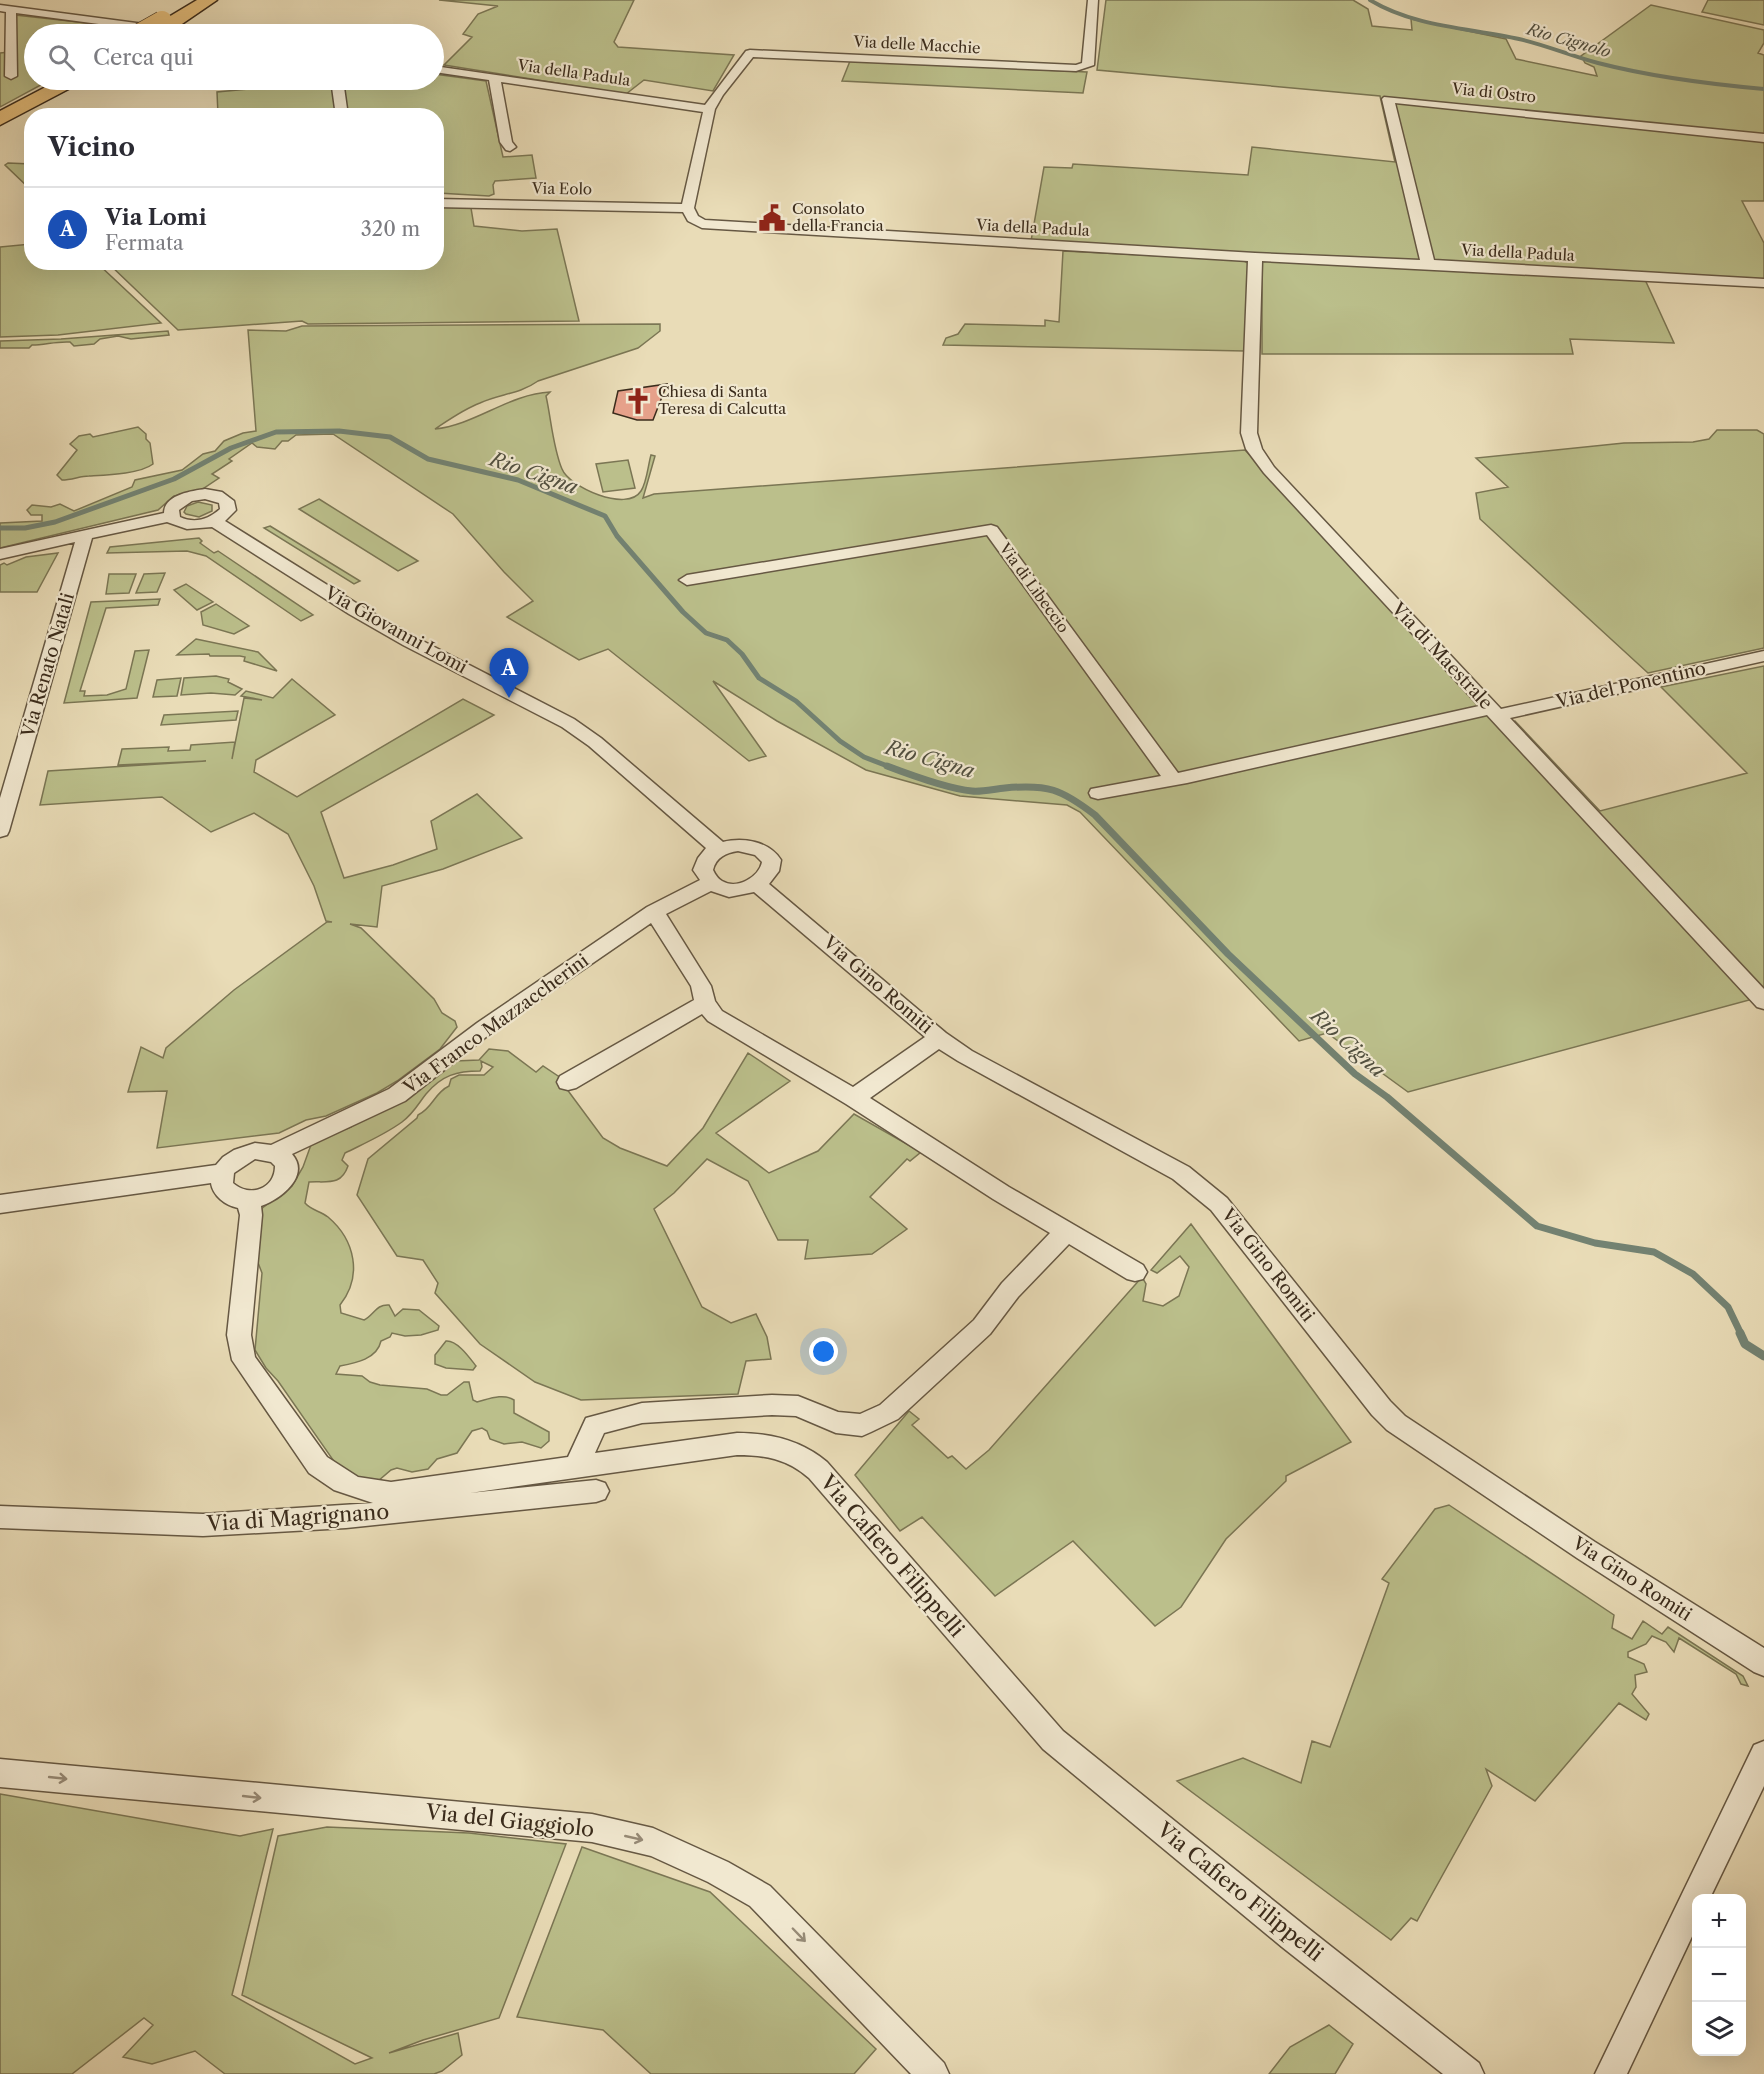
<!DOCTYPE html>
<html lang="it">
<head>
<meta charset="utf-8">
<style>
	body { margin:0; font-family:"Libre Caslon Text",serif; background:#f2f2f3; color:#2b2b33 }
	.controls { position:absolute; right:18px; bottom:18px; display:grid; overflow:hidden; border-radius:12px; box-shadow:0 6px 24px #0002 }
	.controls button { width:54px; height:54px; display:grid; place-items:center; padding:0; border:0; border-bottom:2px solid #e1e1e2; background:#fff; color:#2b2b33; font:30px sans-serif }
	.you { position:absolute; left:824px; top:1352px; width:21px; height:21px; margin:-15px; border:4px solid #fff; border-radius:50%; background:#1a73e8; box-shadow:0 0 0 9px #1a73e833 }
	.badge { display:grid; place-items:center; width:39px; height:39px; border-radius:50%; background:#0f766e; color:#fff; font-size:20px; font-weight:700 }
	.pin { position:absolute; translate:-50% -50px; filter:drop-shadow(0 2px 3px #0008) }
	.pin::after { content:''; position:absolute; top:32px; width:21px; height:18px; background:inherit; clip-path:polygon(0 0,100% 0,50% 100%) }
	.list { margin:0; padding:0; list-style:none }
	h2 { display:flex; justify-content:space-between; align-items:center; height:78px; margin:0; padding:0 24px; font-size:26px }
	h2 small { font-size:20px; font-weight:400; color:#7c7c81 }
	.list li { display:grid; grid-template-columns:39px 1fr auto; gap:18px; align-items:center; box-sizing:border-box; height:84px; padding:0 24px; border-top:2px solid #e1e1e2 }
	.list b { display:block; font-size:22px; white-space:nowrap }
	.list p { margin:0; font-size:20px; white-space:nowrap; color:#7c7c81 }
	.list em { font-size:20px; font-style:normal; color:#7c7c81 }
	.icon { flex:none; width:33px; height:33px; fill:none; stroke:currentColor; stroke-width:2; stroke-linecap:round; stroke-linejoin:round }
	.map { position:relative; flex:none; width:1764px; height:2074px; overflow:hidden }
	.search { position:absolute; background:#fff; box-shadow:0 6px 24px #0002; left:24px; top:24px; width:420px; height:66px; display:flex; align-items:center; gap:15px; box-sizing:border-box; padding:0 21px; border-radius:33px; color:#7c7c81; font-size:22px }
	.panel { position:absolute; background:#fff; box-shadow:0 6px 24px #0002; left:24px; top:108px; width:420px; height:162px; border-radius:24px }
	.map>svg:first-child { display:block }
</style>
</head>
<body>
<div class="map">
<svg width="1764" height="2074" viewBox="0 0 1764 2074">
	<rect width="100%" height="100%" fill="#e9dcb7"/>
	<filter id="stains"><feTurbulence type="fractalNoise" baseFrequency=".00333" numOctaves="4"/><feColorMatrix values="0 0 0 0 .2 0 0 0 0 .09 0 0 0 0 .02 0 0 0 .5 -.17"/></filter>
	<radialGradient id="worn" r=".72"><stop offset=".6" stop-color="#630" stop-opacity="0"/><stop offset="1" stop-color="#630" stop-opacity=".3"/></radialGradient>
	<path fill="#bbbf8b" stroke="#7b7654" stroke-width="1.5" d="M439,0h195l-20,42 4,5 116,8 -21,36 -69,-11 -18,14 -182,-29 28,-28 -9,-3 15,-20 20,-8z
		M1106,0h247l15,9 4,17 40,4 -1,-11 95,20 10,20 81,17 -3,-9 -9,-4 -4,-7 70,-51 113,25v13l-6,10 6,2v146h-22l22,42v37l-122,-7 32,70 -104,-4 3,15h-311v-100l-231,-13 13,-74 28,1 1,-4 175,11 4,-28 143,15 -15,-66 -283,-26z
		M1708,0h56v25l-62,-13z
		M15,15l127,14 -10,5h-98v46h16l-50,27v-54l9,-1z
		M850,61l237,11 -4,21 -241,-12z
		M434,74l52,7 17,76 29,-2 4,23 -41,3 -2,4 1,9 -5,2 -51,-3 -2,-77 -218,-1 -1,-23 31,-3 1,-9h185z
		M8,163l23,1v26l-26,-25z
		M437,200l33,2 4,24 48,5 35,-2 22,92 -271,3 -6,-3 -124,9 -70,-67 328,-1z
		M31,244l1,18 65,1 64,60 -103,12 -58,2v-90z
		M1063,251l179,9 6,3 -3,88 -302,-6 3,-7 12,-4 7,-10 80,2v-6l14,2z
		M660,324v7l-22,17 -100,33c-18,13 -39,13 -58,22 -16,6 -30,16 -45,26 40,-4 74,-35 115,-37l-4,4c5,22 7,52 16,73 7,18 65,44 79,22 6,-9 7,-26 10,-36l4,1 -12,42 11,-4 591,-44 255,274 15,-3 85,90 147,-38 -86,-86 103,-21v330l-356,96 -81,-59 -28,8 -219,-229 -13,-7 -107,-9 -94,-26 -89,-49 -64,-40 53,75 -17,5 -141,-112 -29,11 -72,-43 26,-16 -29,-29 -51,-58 -120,-80 -37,1 -8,6h-6l-7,8 -18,-2 -5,-4 -23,16 3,2 -20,13 7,4 -18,12 -27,6 -16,14 -158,38v-25l42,-2v-6h-11l-4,-5 5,-5 19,2 9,-3 14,7 58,-24 3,-7 47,-10 21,-16 12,-3 9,-10 19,-8 13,-2 -8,-101 38,1 16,-5z
		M168,331l1,4 -38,4 -13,-3 -18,3 -6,5 -20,2 -4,-4c-14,-1 -25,3 -38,3l-3,3h-29v-7l61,-2z
		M138,427l8,7v5l4,4 3,21c-13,10 -47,11 -64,12 -9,0 -17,4 -27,4l-5,-5 20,-25 -7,-6 9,-8 11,-2 3,3z
		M1717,430h40l7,4v214l-116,25 -168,-154 -4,-26 32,-6 -32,-29 148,-15 69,-1 16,-3z
		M628,460l7,28 -32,4 -7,-28z
		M319,499l99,62 -20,10 -99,-62z
		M198,502l14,3v6l-13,6 -13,-3 -2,-2 3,-6z
		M270,526l90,55 -6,3 -90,-56z
		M199,538l3,3 -2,2 14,10 4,-2 95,64 -12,6 -95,-65 -19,-5 -80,2 3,-6z
		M58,553l-21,39h-37v-27l4,-2 3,2 19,-8z
		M165,573l-8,19 -21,1 8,-19z
		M109,574h27l-7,19 -23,1z
		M186,584l27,18 -16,8 -23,-20z
		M160,599l-2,6 -52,3 -26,83h5l-1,5 23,-1 19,-6 9,-38 14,-1 -12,48 -73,5 27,-101z
		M216,604l33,22 -15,8 -31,-9 -2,-13z
		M196,639l62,13 19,19 -33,-10 1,-4 -5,-1h-30l-1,-2 -32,1z
		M216,676l13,3 -1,3 14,7 -7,6 -24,-2 -30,2 3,-17z
		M181,678l-4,18 -24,1 4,-17z
		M292,679l43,36 -79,45 -2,12 43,25 166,-98 31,16 -173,97 23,66 49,-13 44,-16 -6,-28 46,-27 45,44 -79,31 -61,17 -5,41 -27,-3 11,4 73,71 8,14 13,8 2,6 -17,22 -43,32 -20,12 -51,23 -20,4 -27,13 -122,15 10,-57 -39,1 13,-45 22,11 3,-10 68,-58 93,-68h5l-6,-1 -12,-35 -26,-52 -34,-21 -43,19 -49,-35 -122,8 8,-34 158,-10 -88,4 4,-16 47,-2 -1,4 22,-1 1,-5 44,-3 -3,17 12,-61 18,2 -21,-4 5,-5 27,7z
		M238,711l-2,9 -75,5 3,-10z
		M489,1049l19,2 28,21 7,-6 18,12 8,14 34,46 17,10 47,18 36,-38 45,-75 42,28 -74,52 53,40 49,-22 36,-37 67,38 -11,9 -3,-2 -37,38 37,32 -35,25 -67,5 3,-19h-30l-30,-59 -41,-22 -33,34 -20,16 48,98 29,16 25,-9 11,23 4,22 -25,2 -8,33 -157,6 -46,-18 -55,-38 -45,-51 3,-10 -15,-23 -26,-4 -40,-61 11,-36 49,-41 1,-3c15,-7 16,-22 31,-29l2,-7 8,-4h25l9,-8 -12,-6 1,6 -2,4c-23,0 -38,4 -54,23 -8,10 -12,19 -24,28 -18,13 -37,21 -57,31l-3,7 6,6c-7,20 -20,15 -39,16l-4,21c6,7 15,8 23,14 27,23 35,59 12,88l1,8 23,7c10,-5 12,-16 25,-15l6,11 8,-7 16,1 20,16 -1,4 -17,5 -16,1 -13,-3 -2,4 -9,4c-4,18 -25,22 -41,25l-4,8 26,2 8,6 10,3 47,4 14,6h6l17,-13h5l4,18 4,2c12,-3 26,-9 37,-2v13l35,19v9l-8,7 -19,-6 -18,2 -14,-5 -3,-8 -5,-3 -10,3 -15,22 -20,6 -9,10 -16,3 -15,-4 -6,2 -13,11 -16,-1 -22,-10 -62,-89 -12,-13 -11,-18 7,-77 -7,-18 6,-46 31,-23 11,-19 9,-25 39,-15 10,-9 32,-11 42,-36 20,-10 24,-1z
		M1191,1224l160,218 -65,34v5l-60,58 -45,68 -26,19 -82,-85 -78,55 -73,-79 -22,14 -45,-56 54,-64 10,8 -7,6 36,33 4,-2 14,13 23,-19 153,-173 4,7 -3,17 20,5 16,-10 10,-29 -9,-11 -23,17 -6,-3z
		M446,1341c11,-1 23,16 30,25l-3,4 -27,-2 -11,-4v-9z
		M1449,1505l165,110 -2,13 20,11 11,-18 19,13 6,-7 75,49 5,10 -7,-2 -5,-10 -57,-36 -5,14 -8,-10 -14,-6 -6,8 -18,8v5l16,7 3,8 -12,3 1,12 -4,7 17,20 -3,6 -27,-17 -84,98 -49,-32 6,17 -75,135 -6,-3 -20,22 -214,-159 66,-23 58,25 11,-42 18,6 59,-164 -7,-4 53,-70z
		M0,1794l240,42 33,-7 -41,166 123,69 17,-6 -130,-63 36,-159 49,-9 142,6 97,11 -67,174 -76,22 -34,13 69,-20 4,22 -20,16 -8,3h-209l-30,-23 -43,13 -29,-7 30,-32 -9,-7 -72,56h-72z
		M582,1847l128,45 166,157 -22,25h-203l-48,-44 -86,-13z
		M1329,2025l24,19 -18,30h-66l21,-27z"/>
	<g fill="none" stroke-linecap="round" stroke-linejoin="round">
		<path stroke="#738272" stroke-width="4" d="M1370,0c44,27 100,28 149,39 27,6 52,17 79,24 54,14 110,21 166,26"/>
		<path stroke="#738272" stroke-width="5" d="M0,528h25l30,-6 119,-43 57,-31 45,-16 63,-1 51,6 38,22 90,21 87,36 12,20 66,76 23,21 21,7 15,14 17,24 37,23 44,40 24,16 26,10"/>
		<path stroke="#738272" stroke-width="7" d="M887,766c21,8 62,23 85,25 10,1 22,-2 33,-3 43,-4 56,1 90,27l133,139 127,120 32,23 150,129 58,17 59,9 39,22 35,33 13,27"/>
		<path stroke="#738272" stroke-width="9" d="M1740,1333l5,11 19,12"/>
	</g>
	<path fill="#e6a18a" stroke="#3b2c1c" stroke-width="1.5" d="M667,384l-14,36h-16l-24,-7 5,-22z"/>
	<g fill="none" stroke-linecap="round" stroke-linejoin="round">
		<defs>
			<path id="street" d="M1088,0h10l-4,65 -18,6 -323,-14 -30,38 -8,14 -21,99 4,8 7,4 550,33 165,7 -38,-161 2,-2 380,37v8l-369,-39 39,157 330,19v8l-502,-26 -5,172 5,16 12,18 227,242 263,-58v10l-254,57 254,271v20l-7,-2 -270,-292 -300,68 -89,16 -7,-2 -2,-4 2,-4 70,-13 -174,-241 -300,50 -8,-5 8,-5 304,-50 6,2 181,246 301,-67 -215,-233 -18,-24 -5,-16 7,-172 -546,-33 -14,-7 -5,-9 -247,-5v-8l246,5 21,-92 -202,-30 11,60 4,5 -6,4 -4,-1 -6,-8 -11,-62 -55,-8v-6l271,39 41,-54 4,-1 326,15 6,-2z
				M0,5l144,19 6,3 -6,3 -128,-17 1,63 -6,3 -6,-3 1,-64 -6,-1z
				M167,28l24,3 6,3 -34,-1 -2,-2z
				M331,80h12l5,36h-12z
				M205,489l17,3 12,9 2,9 -11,11 136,85 54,31 159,82 27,19 122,104c20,-5 46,-1 58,18l-2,11 -10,13 177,149 26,18 217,116 38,31 163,203 15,15 190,126 169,106v28l-10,-4 -177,-114 -190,-128 -15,-15 -161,-205 -38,-31 -215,-118 -19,-12 -69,49 139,89 134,78 4,7 -4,7 -8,2 -8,-2 -58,-35 -51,53 -28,37 -92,85 -27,13 -9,4 -26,-3 -40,-17 -24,-1 -130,8 -38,10 -9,20 142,-20c33,0 64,7 90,29l236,269 241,194 175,138 5,11h-41l-161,-127 -239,-198 -234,-271c-22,-19 -44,-23 -72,-23l-267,38 126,-13 9,3 4,8 -4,8 -9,3 -250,26 -143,8 -203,-8v-22l203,8 170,-11 -39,-13 -25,-17 -77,-113 -5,-25 13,-120 -2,-7c-13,-3 -25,-12 -27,-25l-211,30v-18l216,-30 7,-8 11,-7 21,-7 16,2 118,-56 88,-66 170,-116 53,-27 -7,-10 5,-12 8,-10 -117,-102 -27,-19 -159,-82 -54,-31 -137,-87 -25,2 -20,-7 -75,16 -83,293 -2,4 -7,2v-39l75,-256 -75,17v-10l164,-36c0,-18 27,-22 41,-24zM205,499l14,4 1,6c-11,10 -25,15 -40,8l-1,-7 13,-9zM738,851l17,4 7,7c-3,15 -25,28 -40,19 -4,-2 -7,-7 -9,-11 3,-13 13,-17 25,-19zM711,891l18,6 25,-5 171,145 -72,50 -131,-76 -7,-10 -4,-15 -45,-72zM651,923l40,63 3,14 -134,76 -3,6 3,6 8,2 8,-2 126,-74 6,7 138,83 147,95 57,34 -48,50 -28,37 -94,85 -20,9 -22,-2 -40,-16 -26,-1 -130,8 -56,15 -18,39 -177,25 -33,-5 -31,-20 -72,-100 -4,-22 11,-120 -1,-9c19,-6 50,-30 31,-52l113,-53 86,-68zM255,1159l16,3 4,4c0,23 -25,32 -42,17l1,-10z
				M1764,1741v45l-54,112h-14v30l-69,146h-32l159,-329z
				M0,1759l592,55 61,14 75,34 42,24 174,177 5,11h-38l-161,-168 -42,-24 -57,-26 -59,-14 -592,-55z"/>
			<path id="highway" d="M197,0h20l-38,26h-12l-3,-4 3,-4z
				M59,80h22l-3,4 -78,41v-14z"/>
		</defs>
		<use href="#street" stroke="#665843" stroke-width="3"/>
		<use href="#highway" stroke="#3b2c1c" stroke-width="3"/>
		<use href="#street" fill="#f1e8d0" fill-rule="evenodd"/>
		<use href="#highway" fill="#e4be7c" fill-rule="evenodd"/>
		<defs>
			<path id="highway-bridge" d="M139,34l23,-13"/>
		</defs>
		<use href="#highway-bridge" stroke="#3b2c1c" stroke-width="21" stroke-linecap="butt"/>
		<use href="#highway-bridge" stroke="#e4be7c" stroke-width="20"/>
	</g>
	<defs><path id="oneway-shaft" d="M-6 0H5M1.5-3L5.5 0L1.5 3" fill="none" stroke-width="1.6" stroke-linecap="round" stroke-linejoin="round" transform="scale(1.5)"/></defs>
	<g stroke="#968a76">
		<use href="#oneway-shaft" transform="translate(58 1778) rotate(6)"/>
		<use href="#oneway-shaft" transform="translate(252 1797) rotate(6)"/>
		<use href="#oneway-shaft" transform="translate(634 1838) rotate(13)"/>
		<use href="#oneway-shaft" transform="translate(799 1935) rotate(46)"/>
	</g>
	<defs>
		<symbol id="civic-bare" viewBox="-9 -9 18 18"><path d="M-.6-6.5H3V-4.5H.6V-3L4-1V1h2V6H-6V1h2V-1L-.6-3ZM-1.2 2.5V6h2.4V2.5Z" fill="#8f2418" stroke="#f1e8d0" stroke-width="2.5" paint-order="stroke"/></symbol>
		<symbol id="church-bare" viewBox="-9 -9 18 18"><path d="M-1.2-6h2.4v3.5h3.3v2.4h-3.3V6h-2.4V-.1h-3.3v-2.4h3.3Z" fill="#8f2418" stroke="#f1e8d0" stroke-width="2.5" paint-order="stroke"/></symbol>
	</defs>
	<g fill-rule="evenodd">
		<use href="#civic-bare" x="753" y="199" width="38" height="38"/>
		<use href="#church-bare" x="619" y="382" width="38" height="38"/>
	</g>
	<g text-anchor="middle" stroke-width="4.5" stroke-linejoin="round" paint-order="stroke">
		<g font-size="15" fill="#3b2c1c" stroke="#f1e8d0">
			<text transform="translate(917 45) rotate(3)" y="5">Via delle Macchie</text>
			<text transform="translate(574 73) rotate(8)" y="5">Via della Padula</text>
			<text transform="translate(1494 93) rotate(6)" y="5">Via di Ostro</text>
			<text transform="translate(562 189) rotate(1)" y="5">Via Eolo</text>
			<text transform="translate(1033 228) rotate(3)" y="5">Via della Padula</text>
			<text transform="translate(1518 253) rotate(3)" y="5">Via della Padula</text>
			<text transform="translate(1034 588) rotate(54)" y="5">Via di Libeccio</text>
		</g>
		<g font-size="15" fill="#3b2c1c" stroke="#f1e8d0" text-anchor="start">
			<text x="792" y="214">Consolato<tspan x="792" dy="17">della Francia</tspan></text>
			<text x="658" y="397">Chiesa di Santa<tspan x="658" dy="17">Teresa di Calcutta</tspan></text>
		</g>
		<g font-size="16" font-style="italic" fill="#525040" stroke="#f1e8d0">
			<text transform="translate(1569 40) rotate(16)" y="6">Rio Cignolo</text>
		</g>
		<g font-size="18" fill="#3b2c1c" stroke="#f1e8d0">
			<text transform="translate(396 630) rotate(29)" y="6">Via Giovanni Lomi</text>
			<text transform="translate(1442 656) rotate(47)" y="6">Via di Maestrale</text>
			<text transform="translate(48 665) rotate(-74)" y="6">Via Renato Natali</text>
			<text transform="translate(1631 685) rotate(-13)" y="6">Via del Ponentino</text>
			<text transform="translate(878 985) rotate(41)" y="6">Via Gino Romiti</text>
			<text transform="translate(496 1024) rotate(-36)" y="6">Via Franco Mazzaccherini</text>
			<text transform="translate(1268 1265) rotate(52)" y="6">Via Gino Romiti</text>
			<text transform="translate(1632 1579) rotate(33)" y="6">Via Gino Romiti</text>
		</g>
		<g font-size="20" font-style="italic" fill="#525040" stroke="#f1e8d0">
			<text transform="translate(534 473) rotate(19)" y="7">Rio Cigna</text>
			<text transform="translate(930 759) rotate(16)" y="7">Rio Cigna</text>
			<text transform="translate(1348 1043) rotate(42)" y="7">Rio Cigna</text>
		</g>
		<g font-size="21" fill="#3b2c1c" stroke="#f1e8d0">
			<text transform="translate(298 1518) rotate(-4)" y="7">Via di Magrignano</text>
			<text transform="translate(892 1556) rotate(49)" y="7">Via Cafiero Filippelli</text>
			<text transform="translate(510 1821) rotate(6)" y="7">Via del Giaggiolo</text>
			<text transform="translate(1240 1892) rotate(39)" y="7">Via Cafiero Filippelli</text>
		</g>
	</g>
	<rect width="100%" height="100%" filter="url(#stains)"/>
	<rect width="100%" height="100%" fill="url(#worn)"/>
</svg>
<div class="controls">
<button>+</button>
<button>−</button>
<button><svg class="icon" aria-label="layers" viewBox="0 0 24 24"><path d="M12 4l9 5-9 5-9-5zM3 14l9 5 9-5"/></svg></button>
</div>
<div class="you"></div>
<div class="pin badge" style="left:509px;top:698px;background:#1a4fb4">A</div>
<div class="search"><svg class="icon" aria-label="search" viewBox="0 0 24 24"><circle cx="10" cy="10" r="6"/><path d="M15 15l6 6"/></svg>Cerca qui</div>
<section class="panel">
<h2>Vicino<small></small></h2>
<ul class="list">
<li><span class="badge" style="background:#1a4fb4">A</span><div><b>Via Lomi</b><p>Fermata</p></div><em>320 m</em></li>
</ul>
</section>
</div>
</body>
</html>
